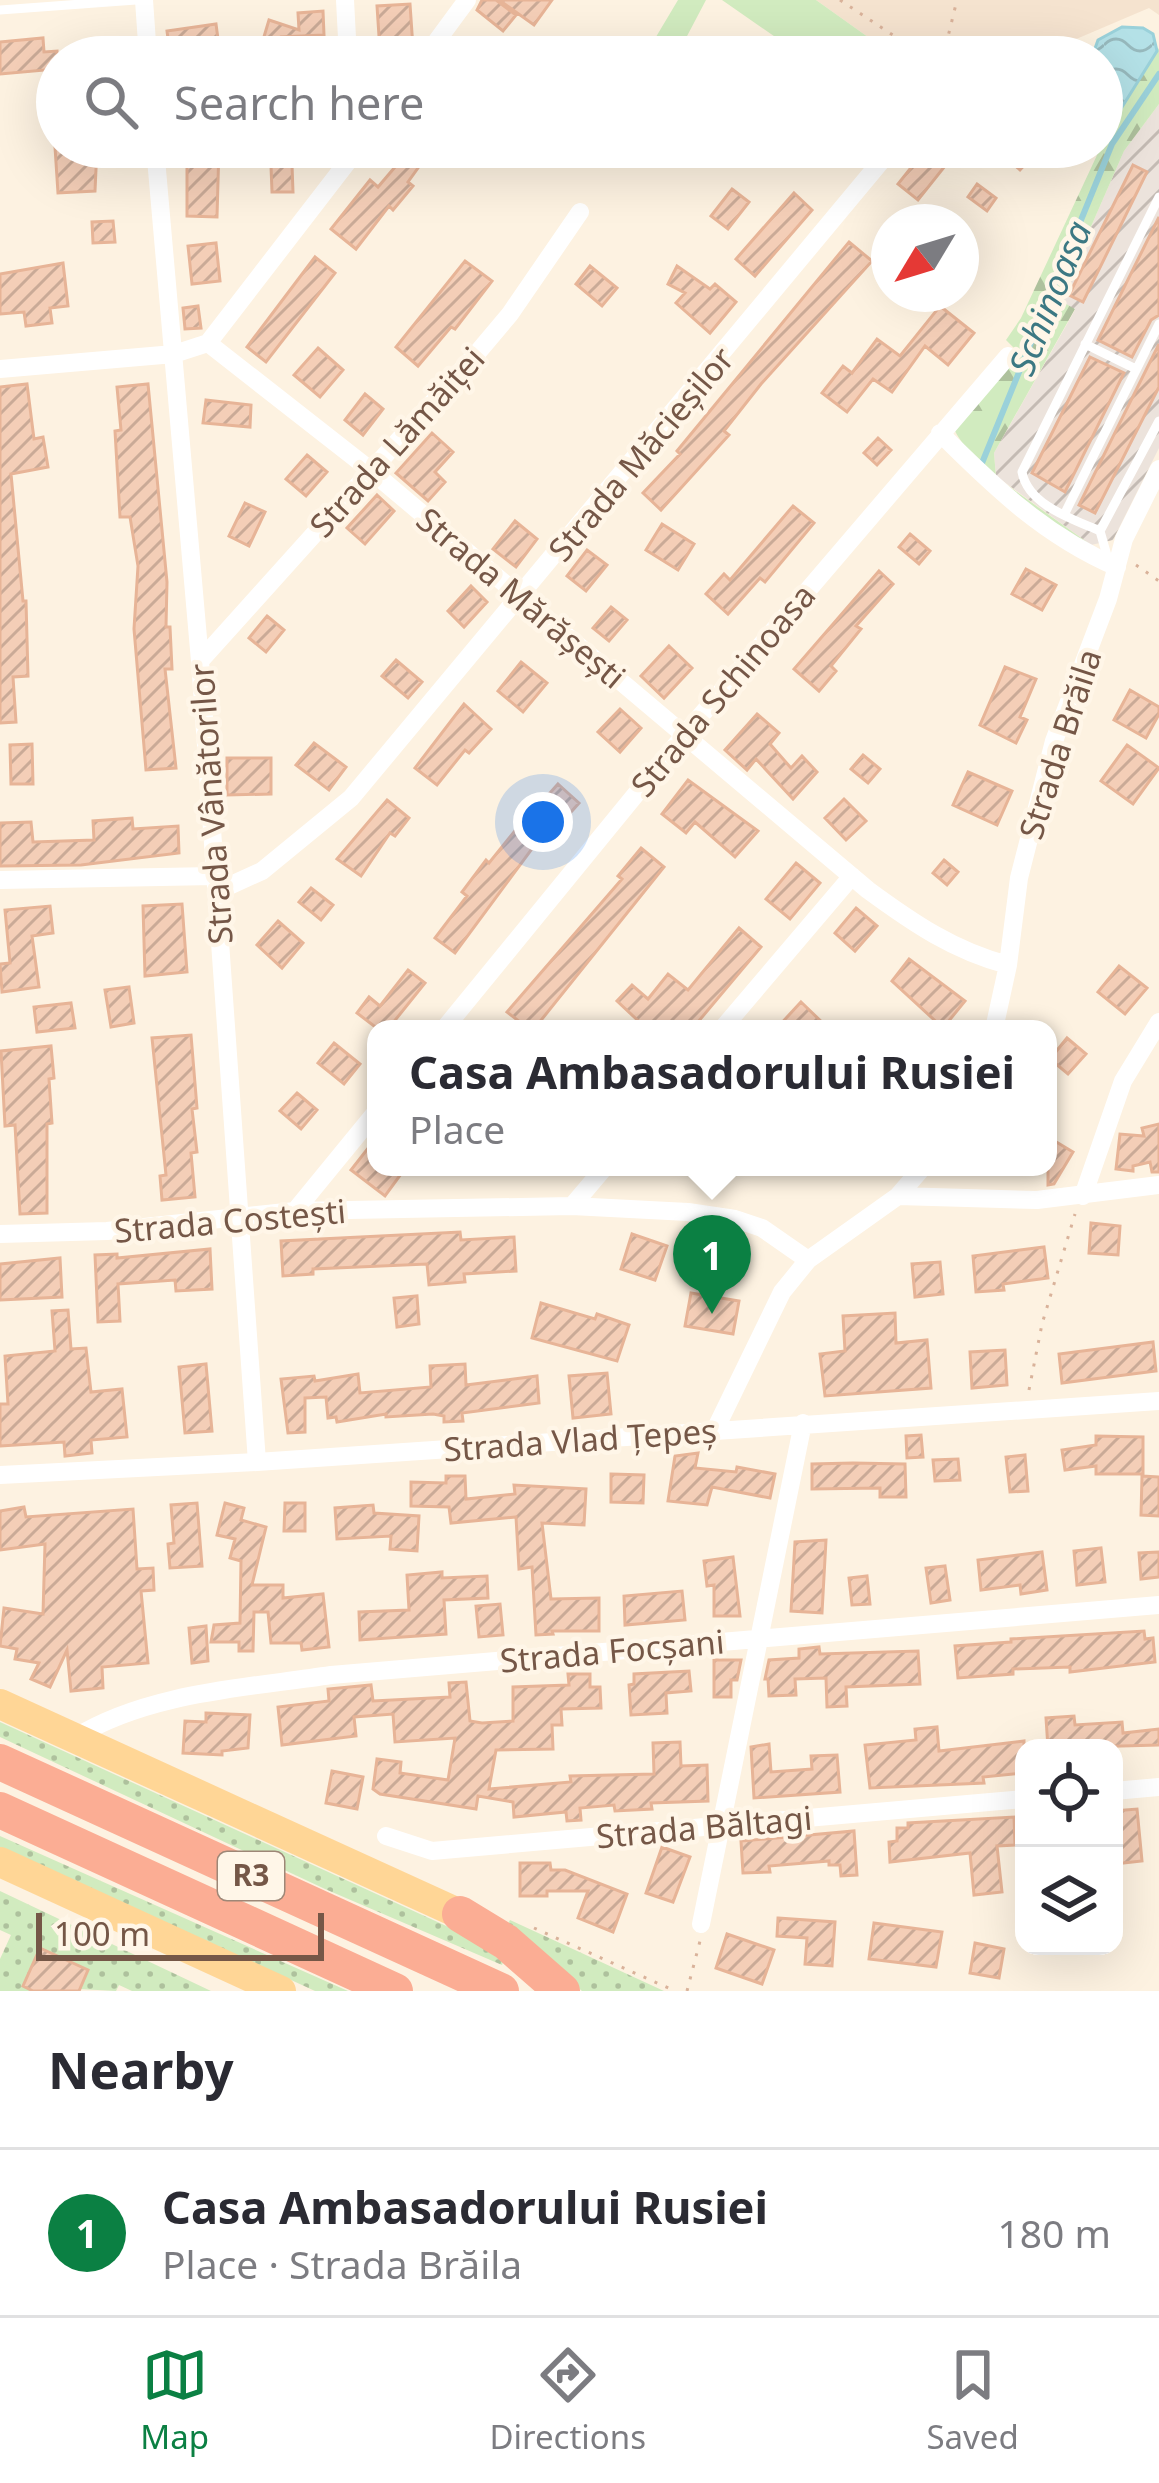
<!DOCTYPE html>
<html lang="en">
<head>
<meta charset="utf-8">
<style>
	body { margin:0; font-family:"Noto Sans",sans-serif; background:#f7f7f7; color:#2b2b33 }
	.controls { position:absolute; right:36px; bottom:36px; display:grid; overflow:hidden; border-radius:24px; box-shadow:0 12px 48px #0002 }
	.controls button { width:108px; height:108px; display:grid; place-items:center; padding:0; border:0; border-bottom:3px solid #e1e1e2; background:#fff; color:#2b2b33; font:60px sans-serif }
	.compass { position:absolute; left:871px; top:204px; width:108px; height:108px; border-radius:50%; background:#fff; box-shadow:0 12px 48px #0002; rotate:232deg }
	.scale { position:absolute; left:36px; bottom:30px; width:288px; box-sizing:border-box; padding-left:12px; border:6px solid #755747; border-top:0; font-size:33px; line-height:42px; white-space:nowrap; color:#755747; -webkit-text-stroke:9px #fff6e8; paint-order:stroke }
	.you { position:absolute; left:543px; top:822px; width:42px; height:42px; margin:-30px; border:9px solid #fff; border-radius:50%; background:#1a73e8; box-shadow:0 0 0 18px #1a73e833 }
	.badge { display:grid; place-items:center; width:78px; height:78px; border-radius:50%; background:#0b8043; color:#fff; font-size:39px; font-weight:700 }
	.pin { position:absolute; translate:-50% -99px; filter:drop-shadow(0 3px 6px #0008) }
	.pin::after { content:''; position:absolute; top:63px; width:42px; height:36px; background:inherit; clip-path:polygon(0 0,100% 0,50% 100%) }
	.popup { position:absolute; left:367px; top:1020px; width:690px; height:156px; box-sizing:border-box; display:grid; place-content:center; border-radius:24px; background:#fff; filter:drop-shadow(0 3px 9px #0005); font-size:39px; white-space:nowrap; color:#7c7c81 }
	.popup b { font-size:45px; color:#2b2b33 }
	.popup::after { content:''; position:absolute; left:50%; top:100%; margin-left:-24px; border:24px solid transparent; border-top-color:#fff }
	.list { margin:0; padding:0; list-style:none }
	h2 { display:flex; justify-content:space-between; align-items:center; height:156px; margin:0; padding:0 48px; font-size:51px }
	h2 small { font-size:39px; font-weight:400; color:#7c7c81 }
	.list li { display:grid; grid-template-columns:78px 1fr auto; gap:36px; align-items:center; box-sizing:border-box; height:168px; padding:0 48px; border-top:3px solid #e1e1e2 }
	.list b { display:block; font-size:45px; white-space:nowrap }
	.list p { margin:0; font-size:39px; white-space:nowrap; color:#7c7c81 }
	.list em { font-size:39px; font-style:normal; color:#7c7c81 }
	.icon { flex:none; width:66px; height:66px; fill:none; stroke:currentColor; stroke-width:2; stroke-linecap:round; stroke-linejoin:round }
	.map { position:relative; flex:none; width:1159px; height:1991px; overflow:hidden }
	.search { position:absolute; background:#fff; box-shadow:0 12px 48px #0002; left:36px; right:36px; top:36px; height:132px; display:flex; align-items:center; gap:30px; box-sizing:border-box; padding:0 42px; border-radius:66px; color:#7c7c81; font-size:45px }
	.sheet { height:324px; background:#fff }
	nav { display:flex; justify-content:space-around; align-items:center; box-sizing:border-box; height:168px; border-top:3px solid #e1e1e2; background:#fff; font-size:33px; color:#7c7c81 }
	nav a { display:grid; justify-items:center; gap:6px }
	nav .on { color:#0b8043 }
	.map>svg:first-child { display:block }
</style>
</head>
<body>
<div class="map">
<svg width="1159" height="1991" viewBox="0 0 1159 1991">
	<defs>
		<pattern id="industrial-furrows" width="10" height="10" patternUnits="userSpaceOnUse" patternTransform="scale(3)"><rect width="10" height="10" fill="#ece3dc"/><path d="M-1 1l2-2M0 10L10 0M9 11l2-2" fill="none" stroke="#c4bbb4"/></pattern>
		<pattern id="grass-dots" width="8" height="8" patternUnits="userSpaceOnUse" patternTransform="scale(3)"><rect width="8" height="8" fill="#d1ebbf"/><path d="M2 2h.1M6 6h.1" fill="none" stroke="#aec19d" stroke-width="1.8" stroke-linecap="round"/></pattern>
		<pattern id="forest-firs" width="22" height="20" patternUnits="userSpaceOnUse" patternTransform="scale(3)"><rect width="22" height="20" fill="#d1ebbf"/><path d="M5 1l3.5 6h-7zM16 11l3.5 6h-7z" fill="#aec19d"/></pattern>
		<pattern id="water-waves" width="16" height="10" patternUnits="userSpaceOnUse" patternTransform="scale(3)"><rect width="16" height="10" fill="#b4e1e7"/><path d="M0 5q4-4 8 0t8 0" fill="none" stroke="#97b9bd"/></pattern>
		<pattern id="building-hatch" width="6" height="6" patternUnits="userSpaceOnUse" patternTransform="scale(3)"><rect width="6" height="6" fill="#f4ceb7"/><path d="M-1 1l2-2M0 6l6-6M5 7l2-2" fill="none" stroke="#caaa97"/></pattern>
	</defs>
	<rect width="100%" height="100%" fill="#fdf2e1"/>
	<path fill="#f5e3cf" d="M816,0h343v15l-10,-7 -115,49h-138z"/>
	<path fill="url(#industrial-furrows)" d="M1159,104v344l-46,92 -22,5 -95,-69 -2,-23 81,-143 -16,-10 65,-149z"/>
	<path fill="url(#grass-dots)" d="M0,1722l466,213 37,27 -1,3 -177,-76 -325,-152z
		M0,1836l348,155h-33l-315,-144z
		M0,1891l211,100h-79l-13,-6 -3,6 -93,-5 10,5h-33v-32l11,-24 -11,-5z
		M510,1920l154,71h-82l-75,-65z"/>
	<path fill="url(#forest-firs)" d="M1159,48v56l-35,47 -65,149 16,9 -81,144 2,24 95,68c-39,-17 -117,-76 -136,-114l64,-78 -13,-13 15,-22 91,-195z"/>
	<path fill="#d1ebbf" d="M678,0h28l-30,57h-32z
		M722,0h94l80,57h-92z"/>
	<path fill="url(#water-waves)" stroke="#9ad1da" stroke-width="3" d="M1122,27l21,1 10,6 4,17 -45,72 -10,-3v-63h-10l6,-17z"/>
	<g fill="none" stroke-linecap="round" stroke-linejoin="round">
		<path stroke="#9ad1da" stroke-width="6" d="M982,463l130,-319 47,-70"/>
	</g>
	<path fill="url(#building-hatch)" stroke="#e7b497" stroke-width="3" d="M482,0h14l20,15 -13,16 -26,-21z
		M499,0h53l-18,25z
		M410,4l3,44 -33,3 -3,-45z
		M323,11l1,24 -43,2 -2,8 -16,-5 6,-20 30,10 -1,-17z
		M216,24l2,15 -49,7 -2,-15z
		M43,38l1,14 13,-1v18l-57,5v-32z
		M55,147h42l-2,44 -37,2z
		M183,147h36l-2,70 -30,-1v-54h-4z
		M412,147h21l-25,35 5,4 -20,24 -4,-4 -33,43 -25,-20 39,-49 8,7z
		M995,147h46l-21,23z
		M925,150l20,16 -27,34 -20,-16z
		M292,165l1,27h-21l-1,-26z
		M1133,165l14,7 -64,130 -14,-7z
		M977,184l19,14 -9,13 -19,-14z
		M732,189l17,13 -21,27 -17,-13z
		M794,193l18,17 -57,66 -19,-17z
		M1159,217v98l-8,5 -19,37 -34,-17z
		M113,221l2,21 -22,1 -1,-21z
		M849,242l23,19 -111,123 -37,47 5,4 -68,75 -18,-17 37,-39 -3,-3z
		M216,243l4,38 -28,3 -4,-38z
		M315,257l20,16 -69,89 -19,-15z
		M465,261l27,20 -37,48 -4,-2 -33,39 -22,-19z
		M63,263l5,43 -18,2 2,15 -26,3 -2,-14 -24,2v-40z
		M590,266l27,22 -15,18 -26,-22z
		M677,266l33,23 5,-5 21,18 -26,31 -34,-30 9,-10 -17,-9z
		M198,306l3,22 -16,1 -2,-21z
		M940,306l34,27 -26,32 -23,-19 -33,46 -19,-13 -26,33 -25,-19 21,-27 9,7 25,-34 23,17z
		M1159,344v43l-64,126 -16,-8z
		M318,348l25,22 -23,27 -26,-22z
		M1090,357l34,16 -59,119 -33,-19z
		M27,384l7,55 9,-2 5,30 -37,7 12,127h3l2,75 -15,1 3,45 -16,1v-336z
		M148,384l19,198 -1,45h4l2,42h-7l11,99 -30,2 -12,-141 4,-63 -8,-49h-10l-5,-86 6,-1 -4,-43z
		M365,394l18,15 -20,26 -18,-15z
		M206,400l45,5 -1,22 -47,-4z
		M432,433l21,19 -18,20 10,10 -17,19 -32,-28z
		M878,438l13,12 -14,15 -13,-12z
		M307,455l20,17 -21,24 -20,-17z
		M377,495l17,16 -29,33 -18,-16z
		M245,503l20,9 -16,34 -20,-10z
		M793,506l21,17 -49,59 -5,-4 -32,36 -22,-20 18,-20 6,6z
		M515,521l22,18 -21,28 -23,-18z
		M662,524l32,20 -16,26 -32,-20z
		M910,534l20,17 -11,13 -20,-17z
		M587,550l20,15 -21,26 -19,-15z
		M1026,569l30,16 -14,25 -30,-16z
		M879,571l14,13 -37,42 5,3 -30,37 5,5 -17,20 -25,-22z
		M471,586l16,16 -23,25 -16,-16z
		M611,607l16,13 -18,21 -16,-13z
		M267,616l17,14 -18,22 -17,-14z
		M669,646l23,22 -28,30 -23,-22z
		M396,660l26,22 -14,16 -26,-22z
		M521,662l26,21 -24,29 -25,-21z
		M1005,667l31,12 -16,38 7,3 -11,23 -36,-18z
		M1130,690l29,17v7l-13,24 -32,-18z
		M464,704l27,25 -22,24 -4,-3 -28,35 -22,-17z
		M620,709l21,19 -21,24 -22,-20z
		M757,714l22,19 -9,11 21,24 11,-12 15,16 -24,27 -37,-40 -9,11 -22,-20z
		M314,743l32,24 -17,23 -33,-25z
		M32,744l1,40h-22l-1,-39z
		M1127,745l32,23 -26,36 -32,-23z
		M863,755l17,14 -12,14 -17,-14z
		M227,758h44v36l-44,1z
		M968,772l44,19 -15,34 -44,-20z
		M688,780l70,51 -23,26 -40,-35 -9,11 -24,-19z
		M558,784l21,19 -16,18 -21,-19z
		M844,799l22,22 -20,19 -21,-22z
		M387,800l22,18 -14,18 -5,-3 -29,43 -24,-17z
		M132,818l1,11 45,-3 1,27 -98,12 -81,1v-43l31,-1 2,20 61,-2 -1,-19z
		M518,827l19,15 -82,111 -20,-15 32,-42 -5,-4 24,-32 3,3z
		M641,848l23,19 -130,162h-5l-22,-17 115,-133 -4,-3z
		M944,860l14,12 -11,13 -14,-12z
		M796,863l24,20 -30,36 -24,-20z
		M311,888l22,17 -12,15 -22,-18z
		M182,904l5,68 -42,4 -2,-70z
		M50,906l3,27 -21,3 7,51 -37,5 -2,-28 10,-1 -5,-53z
		M856,908l21,18 -22,25 -20,-18z
		M278,921l25,22 -21,25 -25,-23z
		M739,928l22,19 -69,82h-45l-30,-28 15,-16 16,14 20,-25 20,16z
		M909,959l56,42 -22,27 -51,-47z
		M1119,966l28,22 -22,26 -27,-22z
		M408,970l17,13 -37,46h-10l-21,-16 12,-16 11,9z
		M129,987l5,36 -23,4 -6,-37z
		M801,1002l28,27h-53z
		M71,1003l4,25 -38,4 -3,-25z
		M191,1035l6,73 -5,1 5,43 -6,1 4,44 -33,3 -2,-24 6,-1 -14,-137z
		M1067,1038l19,16 -18,20 -18,-15z
		M334,1043l26,21 -16,20 -26,-21z
		M51,1046l3,32 -5,1 3,44 -5,1v89l-27,1 -5,-89 -10,1 -4,-75z
		M297,1093l20,17 -16,19 -21,-18z
		M1159,1124v48h-7l-2,-10 -17,4v5l-17,-2 4,-35 24,2 -2,-8z
		M1048,1137l25,15 -19,32 -6,1z
		M376,1138v29h16l9,7 -16,22 -34,-26z
		M1091,1223l29,3 -2,29 -29,-2z
		M460,1232l1,8 53,-3 2,34 -52,3 1,8 -36,3 -2,-21 -114,5v5l-30,2 -2,-35z
		M632,1234l35,12 -12,34 -34,-11z
		M1044,1247l4,31 -45,6 1,6 -28,2 -3,-36z
		M210,1249l2,40 -36,2 -1,-11 -57,4 2,37 -22,1 -3,-67 22,-1v4z
		M60,1258l2,39 -62,3v-36z
		M940,1262l3,32 -28,3 -3,-33z
		M691,1293l48,8 -6,33 -48,-8z
		M417,1296l2,28 -22,3 -3,-29z
		M541,1303l54,16 2,-5 32,11 -12,36 -85,-23z
		M68,1310l3,39 15,-1 5,44 31,-3 5,48 -36,3 1,13 -27,3 -1,-14 -64,4v-42h8l-3,-48 50,-5 -3,-40z
		M895,1313l1,30 31,-3 4,48 -106,8 -5,-42 25,-3 -2,-35z
		M1153,1342l3,29 -94,12 -3,-29z
		M1005,1350l2,35 -35,3 -2,-36z
		M206,1364l6,67 -27,2 -6,-66z
		M465,1364l1,21 71,-9 2,27 -77,10 1,8 -19,1v-6l-11,-2 -47,3v-3l-49,8 -1,-5 -8,1 -2,-21 -21,1v34l-17,1 -7,-54 33,-3 1,5 43,-7 2,19 71,-6 -1,-21z
		M607,1373l4,41 -38,4 -4,-42z
		M921,1435l2,22 -16,1 -1,-22z
		M1096,1436l47,1v37h-47v-8l-31,4 -3,-20 34,-5z
		M698,1453l-3,15 41,4 1,-5 38,7 -5,24 -58,-11 -5,18 -39,-4 7,-45z
		M1025,1455l3,36 -18,1 -4,-35z
		M958,1459l2,21 -25,1 -2,-21z
		M853,1463l52,1 1,33h-26v-9l-68,1v-25z
		M611,1474l33,1 -1,28 -32,-1z
		M446,1476h19l1,23 49,-5 -1,-9 72,4 -2,36 -42,-2 9,76 48,-1v33h-47l1,3 -17,1 -4,-68 -13,2 -3,-52 -65,6 -2,-16 -38,-1v-24l35,1z
		M1142,1476l17,1v39l-18,-1z
		M197,1503l5,63 -32,2 -2,-24 6,-1 -3,-38z
		M225,1503l19,5 -3,12 25,7 -14,58h31v13l40,-4 6,53 -27,3 -1,-7h-30l-3,-31h-14l-1,39h-14v-9h-28l3,-17 26,-2 1,-62 -11,-3 5,-19 -18,-4z
		M285,1503h20v28h-21z
		M373,1505l1,8 45,3 -2,35 -27,-2 1,-13 -54,3 -2,-31z
		M24,1507l2,10 107,-8 4,60 16,-1 1,22 -13,1 7,72 -46,4 1,21 -32,3 -4,-41 -17,37 -19,-8 8,-16 -24,-4 2,-10 -17,-3 4,-38 39,6 2,-70 -45,6v-39z
		M826,1540l-4,73 -31,-2 4,-69z
		M1101,1548l4,34 -28,3 -3,-34z
		M1042,1552l5,38 -26,4 -1,-9 -39,5 -3,-30z
		M1159,1552v25l-18,2 -2,-26z
		M733,1557l7,59h-26v-31l-7,1 -3,-25z
		M945,1566l5,34 -19,3 -5,-35z
		M442,1572v6l45,-2 1,22 -44,2 2,34 -86,6 -1,-28 50,-2 -2,-35z
		M867,1576l3,28 -18,1 -3,-27z
		M682,1591l3,29 -60,5 -1,-29z
		M500,1604l3,31 -24,2 -3,-31z
		M206,1626l2,35 -16,2 -3,-35z
		M1144,1631l1,8 8,-1 2,24 -85,10v-5l-57,2v5l-55,4 -3,-32 56,-4v-3z
		M819,1647l1,7 98,-3 2,33 -74,3 1,19 -20,1 -1,-29 -31,1 1,16 -27,1 -1,-17h-3l4,-19 30,-2v-9z
		M714,1660h27l-4,20h-6v17h-17z
		M689,1671l2,20 -25,2 1,20 -36,2 -2,-30 5,-1v-10z
		M568,1674h22v13h10l1,21 -40,1 1,16h-10l1,24 -57,1 -7,39 82,-7 -1,-6 84,-2 -1,-31 27,-1 1,24 26,-1 1,36 -57,2 1,6 -37,2 -1,-6 -34,3 1,12 -14,1 -1,-9 -52,5 -1,-15 -35,-6 -2,13 -96,-15 -7,-5 4,-30 24,3 -1,11 48,7 7,-42 -60,4 -2,-28 -39,3 2,19 -74,9 -4,-38 51,-6 -1,-12 43,-4 2,16 77,-4 -1,-14 17,-1 4,39 12,2 31,-2v-34l56,-2z
		M206,1713l44,2 -2,33 -26,3v4l-39,-2 2,-32 21,1z
		M1074,1716l1,9 47,-3 1,11 36,-4v16l-111,3 -2,-30z
		M937,1727l2,24 85,-10v32l-41,4 1,6 -114,5 -5,-43 51,-5 -1,-11z
		M769,1744l2,28 41,-3 -1,-13 26,-1 3,37 -86,6 -3,-51z
		M332,1771l31,6 -6,32 -31,-6z
		M1137,1809l5,52 -28,3v-53z
		M1014,1817l1,28 -18,1 5,46 -28,3 -4,-42 -80,9 -1,-20 8,-1v-13h11v-5z
		M854,1831l3,44 -16,1 -1,-11h-11v-4l-60,5 1,6 -27,1 -2,-32z
		M662,1847l28,10 -17,45 -27,-9z
		M520,1863h30l1,7h14l62,24 -14,38 -35,-14 10,-27h-41v5h-27z
		M778,1918l57,4 -3,44 -27,-2 2,-26 -30,-2z
		M874,1923l68,9 -6,35 -67,-8z
		M727,1934l47,16 -12,34 -46,-16z
		M975,1943l29,6 -5,29 -29,-5z
		M40,1948l48,22 -9,21h-46l-10,-5z"/>
	<g fill="none" stroke-linecap="round" stroke-linejoin="round">
		<path stroke="#d9b29a" stroke-width="3" stroke-dasharray="3 9" stroke-linecap="butt" d="M840,0l86,57
			M943,57l14,-57
			M1136,565l23,16
			M1029,1390l13,-66 33,-110
			M534,1928l141,63
			M687,1991l13,-50"/>
		<path stroke="#fff" stroke-width="9" d="M0,10l136,-10
			M1085,344l51,25
			M1064,515l95,-191
			M1100,531c-28,-12 -72,-26 -78,-59l137,-275
			M1108,559l-8,-28 59,-110"/>
		<path stroke="#fff" stroke-width="18" d="M144,0l4,57
			M345,0l3,57
			M425,57l42,-57
			M155,147l45,514 57,801
			M208,343l161,126 499,421c45,33 86,61 140,75
			M208,343l151,-196
			M0,369l174,-15 34,-11
			M940,433c54,54 105,103 177,134
			M200,661l278,-309 32,-38 70,-102
			M0,880l214,-4
			M218,891l44,-20 89,-73 542,-651
			M444,1029l241,-295 323,-378
			M722,1029l130,-153
			M994,1029l14,-64 11,-87 35,-137 54,-142 16,-60 35,-70
			M898,1196l139,4 122,-15
			M1083,1196l40,-115 36,-59
			M572,1206l33,-39
			M295,1211l81,-99
			M0,1234l107,-3 188,-20 277,-5 116,6 47,7 27,9 46,32
			M715,1430l67,-138 26,-32 90,-64 25,-29
			M0,1475l257,-13 902,-61
			M74,1738c75,-46 172,-50 257,-63l828,-70
			M1114,1791l45,-4
			M386,1836l46,15 592,-52
			M701,1924l102,-501"/>
		<path stroke="#ffd696" stroke-width="30" d="M0,1704l460,210
			M0,1862l281,129"/>
		<path stroke="#fbad94" stroke-width="36" d="M0,1762l501,229
			M0,1810l395,181
			M460,1914l46,28 56,49"/>
	</g>
	<g text-anchor="middle" stroke-width="9" stroke-linejoin="round" paint-order="stroke">
		<rect fill="#fff6e8" stroke="#9e8777" stroke-width="3" x="218" y="1852" width="66" height="48" rx="9"/>
		<g font-size="30" font-weight="bold" fill="#755747">
			<text x="251" y="1886">R3</text>
		</g>
		<g font-size="33" fill="#755747" stroke="#fff6e8">
			<text transform="translate(397 442) rotate(-48)" y="12">Strada Lămăiței</text>
			<text transform="translate(641 454) rotate(-50)" y="12">Strada Măcieșilor</text>
			<text transform="translate(521 598) rotate(40)" y="12">Strada Mărășești</text>
			<text transform="translate(723 690) rotate(-50)" y="12">Strada Schinoasa</text>
			<text transform="translate(1060 744) rotate(-72)" y="12">Strada Brăila</text>
			<text transform="translate(211 804) rotate(-94)" y="12">Strada Vânătorilor</text>
			<text transform="translate(230 1221) rotate(-5)" y="12">Strada Costești</text>
			<text transform="translate(580 1440) rotate(-4)" y="12">Strada Vlad Țepeș</text>
			<text transform="translate(612 1651) rotate(-5)" y="12">Strada Focșani</text>
			<text transform="translate(704 1827) rotate(-5)" y="12">Strada Băltagi</text>
		</g>
		<g font-size="36" font-style="italic" fill="#3c7883" stroke="#fff6e8">
			<text transform="translate(1050 298) rotate(-68)" y="13">Schinoasa</text>
		</g>
	</g>
</svg>
<div class="controls">
<button><svg class="icon" aria-label="locate" viewBox="0 0 24 24"><circle cx="12" cy="12" r="6"/><path d="M12 2v4M12 18v4M2 12h4M18 12h4"/></svg></button>
<button><svg class="icon" aria-label="layers" viewBox="0 0 24 24"><path d="M12 4l9 5-9 5-9-5zM3 14l9 5 9-5"/></svg></button>
</div>
<svg class="compass" viewBox="-18 -18 36 36"><path d="M0-13l5 13h-10z" fill="#e53935"/><path d="M0 13l5-13h-10z" fill="#7c7c81"/></svg>
<div class="scale">100 m</div>
<div class="you"></div>
<div class="pin badge" style="left:712px;top:1314px">1</div>
<div class="popup"><b>Casa Ambasadorului Rusiei</b>Place</div>
<div class="search"><svg class="icon" aria-label="search" viewBox="0 0 24 24"><circle cx="10" cy="10" r="6"/><path d="M15 15l6 6"/></svg>Search here</div>
</div>
<section class="sheet">
<h2>Nearby<small></small></h2>
<ul class="list">
<li><span class="badge">1</span><div><b>Casa Ambasadorului Rusiei</b><p>Place · Strada Brăila</p></div><em>180 m</em></li>
</ul>
</section>
<nav>
<a class="on"><svg class="icon" aria-label="map" viewBox="0 0 24 24"><path d="M3 6l6-2 6 2 6-2v14l-6 2-6-2-6 2zM9 4v14M15 6v14"/></svg>Map</a>
<a><svg class="icon" aria-label="directions" viewBox="0 0 24 24"><path d="M12 3l9 9-9 9-9-9zM9 14v-3h6M13 9l2 2-2 2"/></svg>Directions</a>
<a><svg class="icon" aria-label="saved" viewBox="0 0 24 24"><path d="M7 4h10v16l-5-4-5 4z"/></svg>Saved</a>
</nav>
</body>
</html>
